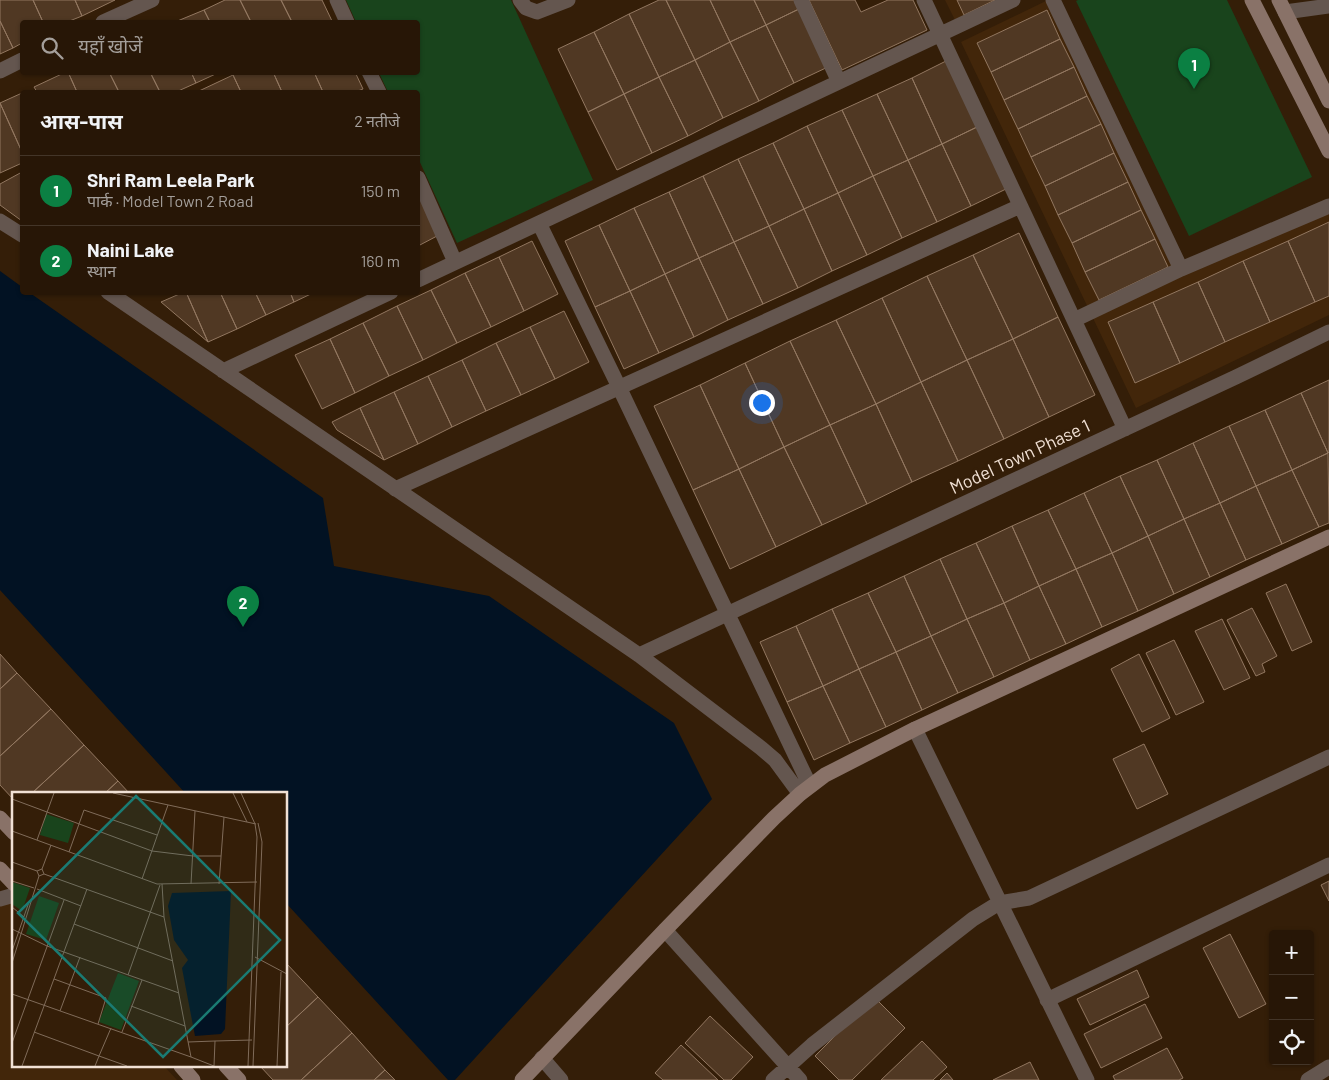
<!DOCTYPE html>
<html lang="hi">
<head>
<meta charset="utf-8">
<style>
	body { margin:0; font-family:Barlow,"Noto Sans Devanagari",sans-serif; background:#2f1f10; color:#f1f3f6 }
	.controls { position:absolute; right:15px; bottom:15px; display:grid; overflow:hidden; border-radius:5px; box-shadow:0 1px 4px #0004 }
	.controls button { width:45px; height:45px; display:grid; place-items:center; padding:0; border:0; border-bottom:1px solid #433528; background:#271606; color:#f1f3f6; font:25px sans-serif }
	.you { position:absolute; left:761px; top:402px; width:18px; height:18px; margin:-12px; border:4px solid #fff; border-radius:50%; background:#1a73e8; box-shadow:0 0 0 8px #1a73e833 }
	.badge { display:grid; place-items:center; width:32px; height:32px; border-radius:50%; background:#0b8043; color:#fff; font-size:16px; font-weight:700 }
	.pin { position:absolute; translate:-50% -41px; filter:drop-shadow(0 1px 2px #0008) }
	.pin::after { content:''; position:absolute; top:26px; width:18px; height:15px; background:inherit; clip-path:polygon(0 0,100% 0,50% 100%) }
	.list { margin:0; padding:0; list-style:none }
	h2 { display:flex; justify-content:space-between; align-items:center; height:65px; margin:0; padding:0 20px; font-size:21px }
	h2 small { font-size:16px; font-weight:400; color:#a49f9b }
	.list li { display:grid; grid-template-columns:32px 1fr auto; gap:15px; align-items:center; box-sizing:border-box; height:70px; padding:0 20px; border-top:1px solid #433528 }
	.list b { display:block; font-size:19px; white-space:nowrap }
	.list p { margin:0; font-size:16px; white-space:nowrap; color:#a49f9b }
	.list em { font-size:16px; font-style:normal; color:#a49f9b }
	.icon { flex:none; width:28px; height:28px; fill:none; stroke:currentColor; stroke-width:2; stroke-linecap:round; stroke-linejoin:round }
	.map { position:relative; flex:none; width:1329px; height:1080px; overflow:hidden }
	.search { position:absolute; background:#271606; box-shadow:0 1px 4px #0004; left:20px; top:20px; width:400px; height:55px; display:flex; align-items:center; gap:12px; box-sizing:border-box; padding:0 18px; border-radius:5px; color:#a49f9b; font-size:19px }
	.panel { position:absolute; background:#271606; box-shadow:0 1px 4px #0004; left:20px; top:90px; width:400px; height:205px; border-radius:5px }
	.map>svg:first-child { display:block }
</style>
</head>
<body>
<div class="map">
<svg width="1329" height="1080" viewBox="0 0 1329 1080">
	<rect width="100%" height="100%" fill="#341e08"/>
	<path fill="#42260a" d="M945,0h50l-40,20z
		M1048,0l141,272 140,-62v105l-193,93 -175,-366z
		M0,891l14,15v160h150l13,14h-177z"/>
	<path fill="#19441c" d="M346,0h165l82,180 -136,63 -39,-85v-66h-30l-9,-19 39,-1v-50h-62z
		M1078,0h149l85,177 -123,59 -113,-235z"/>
	<path fill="#021223" d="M0,271l22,16v5l8,1 293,205 11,68 155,30 185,127 38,76 -257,281h-7l-162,-177v-109h-100l-186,-204z"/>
	<path fill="#503823" stroke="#927760" d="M0,0h33l10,22h-21v21l-9,5 -13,-27z
		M33,0h42l7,16 -15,6h-24z
		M75,0h40l-33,16z
		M225,0h15l11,22h-41l-6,-12z
		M240,0h41l11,22h-41z
		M281,0h41l10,21 -40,1z
		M659,0h7l29,60 -36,17 -30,-63z
		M666,0h44l20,42 -35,18z
		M710,0h44l12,25 -36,17z
		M754,0h44l3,8 -35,17z
		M809,0h46l6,12 27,-12h25l14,30 -85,40z
		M957,0h38l-31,15z
		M801,8l29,58 -36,17 -28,-58z
		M204,10l6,12h-35z
		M1047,10l13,29 -69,33 -14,-29z
		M629,14l30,63 -35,17 -30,-62z
		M0,21l13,27 -13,6z
		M766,25l28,58 -35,18 -29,-59z
		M594,32l30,62 -36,18 -30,-63z
		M1060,39l14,28 -70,33 -13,-28z
		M730,42l29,59 -36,17 -28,-58z
		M695,60l28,58 -35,18 -29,-59z
		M946,61l31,66 -35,17 -30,-66z
		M1074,67l13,29 -69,33 -14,-29z
		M66,72h2l9,20h-40l-3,-5z
		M68,72h41l10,20h-42z
		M109,72h41l10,20h-41z
		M150,72h41l5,11 -20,9h-16z
		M191,72h29l-24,11z
		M239,72h34l9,20h-41l-8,-17z
		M273,72h41l9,20h-41z
		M314,72h41l8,17 -8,3h-32z
		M233,75l8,17h-41l-1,-1z
		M659,77l29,59 -36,17 -28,-59z
		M912,78l30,66 -34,16 -31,-66z
		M22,93v59l-22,-49z
		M624,94l28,59 -35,17 -29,-58z
		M877,94l31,66 -35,16 -31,-66z
		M1087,96l14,28 -70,33 -13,-28z
		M0,103l22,49v11l-22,10z
		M842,110l31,66 -35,17 -31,-67z
		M1101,124l13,29 -69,33 -14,-29z
		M807,126l31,67 -34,16 -31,-66z
		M977,127l29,62 -35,17 -29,-62z
		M773,143l31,66 -35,17 -31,-67z
		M942,144l29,62 -34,16 -29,-62z
		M1114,153l14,29 -70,33 -13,-29z
		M738,159l31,67 -35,16 -31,-66z
		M908,160l29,62 -35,16 -29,-62z
		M22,172v49l-22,-16v-21z
		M703,176l31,66 -35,16 -30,-66z
		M873,176l29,62 -35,17 -29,-62z
		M1128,182l13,28 -69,33 -14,-28z
		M418,192l19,44 -19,10z
		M669,192l30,66 -34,16 -31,-66z
		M838,193l29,62 -35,16 -28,-62z
		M634,208l31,66 -35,17 -31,-66z
		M804,209l28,62 -34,17 -29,-62z
		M1141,210l14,29 -70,33 -13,-29z
		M1329,222v74l-14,6 -27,-61z
		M599,225l31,66 -35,16 -30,-66z
		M769,226l29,62 -35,16 -29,-62z
		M1019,233l39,84 -45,22 -40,-84z
		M1155,239l13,28 -69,33 -14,-28z
		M532,241l26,53 -34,17 -25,-54z
		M1288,241l27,61 -45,20 -27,-61z
		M734,242l29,62 -35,16 -29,-62z
		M973,255l40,84 -46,21 -40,-84z
		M499,257l25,54 -33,16 -26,-54z
		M699,258l29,62 -34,17 -29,-63z
		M1243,261l27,61 -45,20 -27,-60z
		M465,273l26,54 -34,16 -26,-53z
		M665,274l29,63 -35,16 -29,-62z
		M927,276l40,84 -46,22 -39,-84z
		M1198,282l27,60 -45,21 -27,-61z
		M431,290l26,53 -34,17 -26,-54z
		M630,291l29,62 -35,16 -29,-62z
		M184,292h2l22,50 -47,-40z
		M186,292h34l17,37 -29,13z
		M220,292h35l11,23 -29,14z
		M255,292h35l4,10 -28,13z
		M290,292h25l-21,10z
		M882,298l39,84 -45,22 -40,-84z
		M1153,302l27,61 -45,20 -27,-61z
		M397,306l26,54 -34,16 -26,-53z
		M564,311l25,51 -34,17 -25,-52z
		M1058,317l37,78 -46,22 -36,-78z
		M836,320l40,84 -46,21 -40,-84z
		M363,323l26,53 -34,17 -25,-54z
		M530,327l25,52 -34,16 -25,-52z
		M330,339l25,54 -33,16 -27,-54z
		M1013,339l36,78 -45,22 -37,-79z
		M790,341l40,84 -46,22 -39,-84z
		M496,343l25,52 -35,16 -24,-51z
		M462,360l24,51 -34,16 -24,-51z
		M967,360l37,79 -46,22 -37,-79z
		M745,363l39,84 -45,22 -39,-84z
		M428,376l24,51 -34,17 -24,-52z
		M1329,380v72l-1,1 -27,-60z
		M921,382l37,79 -46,21 -36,-78z
		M700,385l39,84 -46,21 -39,-84z
		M394,392l24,52 -34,16 -24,-52z
		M1301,393l27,60 -36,17 -27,-60z
		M876,404l36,78 -45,22 -37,-79z
		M360,408l24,52 -47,-30 -5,-8z
		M1265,410l27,60 -36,16 -27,-60z
		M830,425l37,79 -45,21 -38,-78z
		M1229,426l27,60 -36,17 -27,-60z
		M1193,443l27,60 -36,16 -27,-59z
		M784,447l38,78 -46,22 -37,-78z
		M1328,453l1,70 -10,4 -27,-57z
		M1157,460l27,59 -36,17 -28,-60z
		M739,469l37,78 -46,22 -37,-79z
		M1292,470l27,57 -37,17 -26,-58z
		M1120,476l28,60 -36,17 -28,-60z
		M1256,486l26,58 -36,16 -26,-57z
		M1084,493l28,60 -36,16 -28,-59z
		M1220,503l26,57 -36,17 -26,-58z
		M1048,510l28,59 -37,17 -27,-60z
		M1184,519l26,58 -36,17 -26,-58z
		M1012,526l27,60 -35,17 -28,-60z
		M1148,536l26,58 -36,17 -26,-58z
		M976,543l28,60 -37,16 -27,-60z
		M1112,553l26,58 -36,16 -26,-58z
		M940,559l27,60 -36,17 -27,-60z
		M1076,569l26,58 -36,17 -27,-58z
		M904,576l27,60 -35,16 -28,-59z
		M1286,584l26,58 -20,9 -26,-58z
		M1039,586l27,58 -36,16 -26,-57z
		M868,593l28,59 -37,17 -27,-60z
		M1004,603l26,57 -36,17 -27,-58z
		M1252,608l25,48 -15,8 3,8 -9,4 -29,-56z
		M832,609l27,60 -36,17 -27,-60z
		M967,619l27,58 -36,16 -27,-57z
		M1222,619l28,59 -26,12 -29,-59z
		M796,626l27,60 -36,16 -27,-60z
		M931,636l27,57 -36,17 -26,-58z
		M1174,640l30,62 -28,13 -30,-62z
		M896,652l26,58 -36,17 -27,-58z
		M0,654l17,19 -17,16z
		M1139,654l31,64 -28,14 -31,-63z
		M859,669l27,58 -36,16 -27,-57z
		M17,673l34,36 -51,47v-67z
		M823,686l27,57 -36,17 -27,-58z
		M51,709l33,36 -53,49h-17v6l-14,-15v-29z
		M1144,744l24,50 -31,15 -24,-50z
		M84,745l34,36 -14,13h-73z
		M118,781l12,13h-26z
		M1329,881v20l-8,-16z
		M1230,934l36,70 -27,14 -36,-70z
		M286,963l32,34 -32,30z
		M1137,970l12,27 -59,28 -13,-26z
		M318,997l34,36 -51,47h-28l-13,-14h26v-39z
		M874,997l31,31 -53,52h-13l-24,-24z
		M1145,1004l17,34 -61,30 -17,-34z
		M710,1016l43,41 -22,23h-7l-39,-37z
		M352,1033l33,37 -11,10h-73z
		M922,1041l25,26 -14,13h-52z
		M681,1045l37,35h-55l-8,-7z
		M1167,1048l16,30 -4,2h-64l-2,-4z
		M1030,1062l9,18h-46z
		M385,1070l10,10h-21z
		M947,1073l6,7h-13z"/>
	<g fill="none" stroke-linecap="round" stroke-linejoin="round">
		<path stroke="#64564f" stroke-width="15" d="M337,0l10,22
			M520,0l6,8 11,4 31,-12
			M801,0l38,82
			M924,0l201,429
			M1053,0l128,269
			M1285,12l44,-6
			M103,22l49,-22
			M0,71l22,-11
			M369,72l10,20
			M418,178l37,84
			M0,221l22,14
			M539,223l80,164 191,399
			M418,280l595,-280
			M108,292l531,363 122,93 14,12 25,34
			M1074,320l107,-51 148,-63
			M223,371l168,-79
			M395,489l625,-283
			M639,655l597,-278 93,-45
			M915,729l172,351
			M0,899l14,-4
			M665,930l135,150
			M1047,1000l282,-135
			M542,1058l19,22
			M773,1080l39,-35 161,-126 26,-16 30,-5 300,-141
			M1308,1080l21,-13"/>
		<path stroke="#897268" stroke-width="15" d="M1252,0l77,151
			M1279,0l50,101
			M0,818l14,15
			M0,869l14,15
			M181,1066l12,14
			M226,1066l13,14
			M522,1080l143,-150 109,-112 26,-24 25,-19 90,-46 414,-192"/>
	</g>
	<g text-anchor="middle" stroke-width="5" stroke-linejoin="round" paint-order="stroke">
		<g font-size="18" fill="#f1e1d5" stroke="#341e08">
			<text transform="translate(1020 457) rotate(-25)" y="6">Model Town Phase 1</text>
		</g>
	</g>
	<g transform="translate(12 792)">
		<rect width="275" height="275" fill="#341e08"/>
		<path d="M34,22l28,9 -6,20 -28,-8zM0,90l18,6 -8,23 -10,-7zM27,104l20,7 -13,37 -20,-6zM106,181l21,8 -18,49 -22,-8z" fill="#19441c"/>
		<path d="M219,99l-6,138 -4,5 -26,2 -13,-68 6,-8 -14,-20 -6,-34 4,-13z" fill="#021223"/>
		<path fill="none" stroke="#806c5a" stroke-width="1" d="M101,1l143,31M221,1l14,29M229,1l14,31 2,13 -9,229M0,7l140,52 41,5h28M0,39l145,53 100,-2M25,48l17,-47M57,60l15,-42 73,25M0,70l25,9 5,-2 2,5 -5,2 -2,-5M30,77l9,-24M32,82l120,43M130,87l26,-74M0,89l22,7M150,92l2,33 27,140 23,9M179,92l4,-73M207,92l5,-67M25,97l44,17M0,115l12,10M62,132l99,37M0,137l35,17 132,47M0,159l17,-49M243,165l32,17M0,171l27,-87M116,183l32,-90M42,187l52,19 -8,26M0,202l179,63M119,214l54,20M48,219l20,-54M22,240l65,24 12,-28M110,240l20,-52M203,249l37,-1M176,250l27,-1 -1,25M0,251l52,-143M10,274l65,-177M83,274l4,-10 28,10M241,274l9,-224 -4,-19M265,274l4,-94"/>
		<path fill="#1a7b73" fill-opacity="0.15" stroke="#1a7b73" stroke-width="2.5" d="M124,4l144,144 -117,117 -145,-144z"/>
		<rect width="275" height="275" fill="none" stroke="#f1e1d5" stroke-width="2.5"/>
	</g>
</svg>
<div class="controls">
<button>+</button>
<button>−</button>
<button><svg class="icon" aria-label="locate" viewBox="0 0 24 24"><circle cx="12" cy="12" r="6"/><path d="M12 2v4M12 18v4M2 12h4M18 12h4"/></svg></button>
</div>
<div class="you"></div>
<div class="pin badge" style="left:1194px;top:89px">1</div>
<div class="pin badge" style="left:243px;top:627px">2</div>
<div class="search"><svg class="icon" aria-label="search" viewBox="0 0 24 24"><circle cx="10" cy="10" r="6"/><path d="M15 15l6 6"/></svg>यहाँ खोजें</div>
<section class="panel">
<h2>आस-पास<small>2 नतीजे</small></h2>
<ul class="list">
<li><span class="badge">1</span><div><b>Shri Ram Leela Park</b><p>पार्क · Model Town 2 Road</p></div><em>150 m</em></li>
<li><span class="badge">2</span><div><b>Naini Lake</b><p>स्थान</p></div><em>160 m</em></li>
</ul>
</section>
</div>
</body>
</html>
